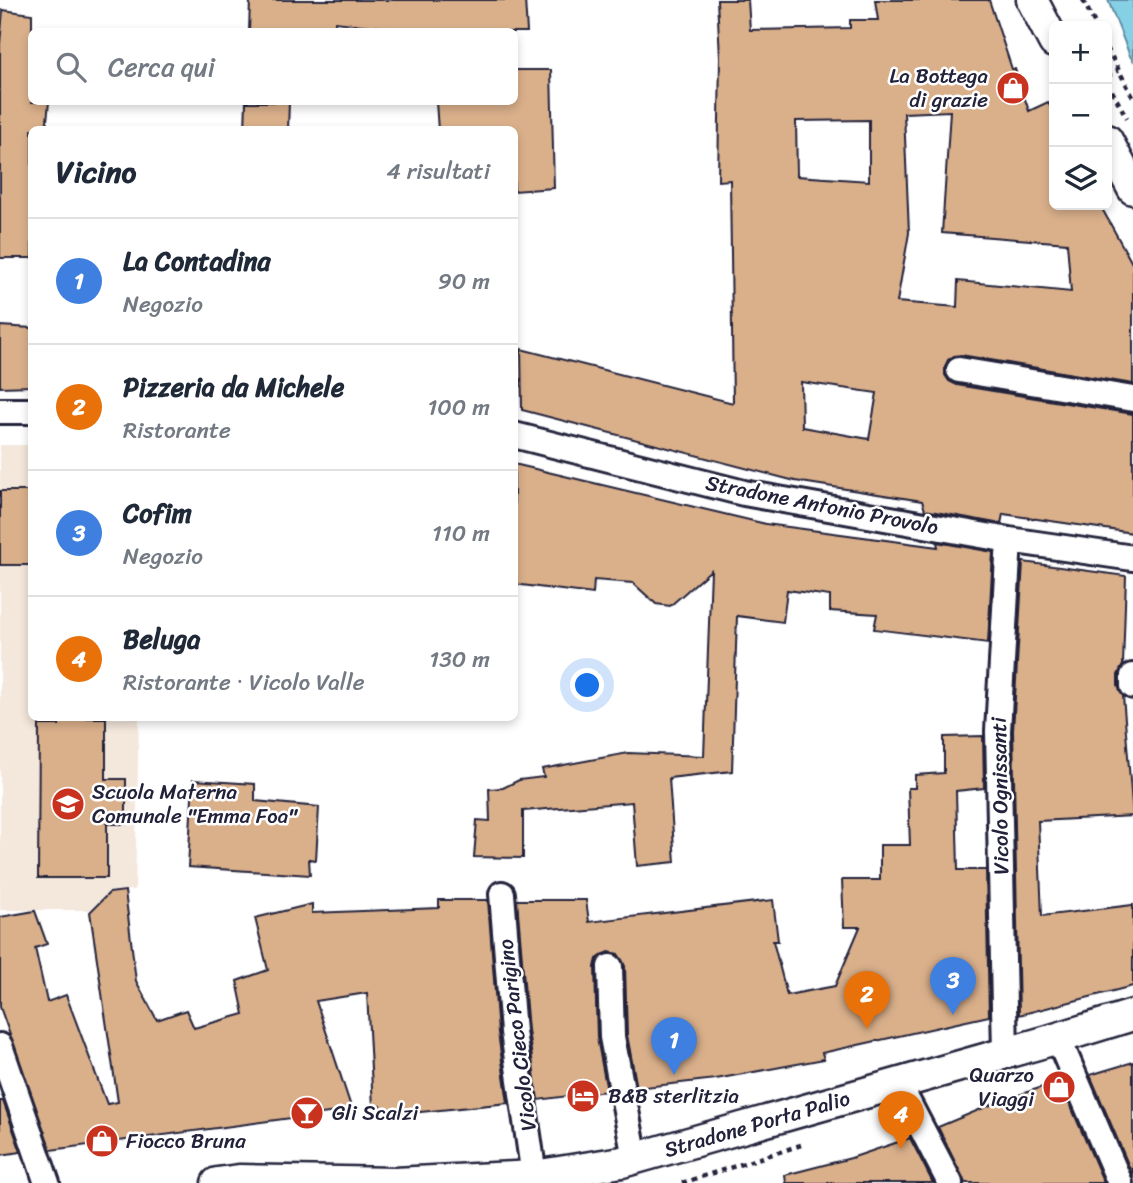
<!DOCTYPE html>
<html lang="it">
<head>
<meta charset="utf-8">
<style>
	body { margin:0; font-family:Sriracha,sans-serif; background:#f6f6f7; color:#1f2937 }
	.controls { position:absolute; right:21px; top:21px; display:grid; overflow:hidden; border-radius:10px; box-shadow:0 4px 10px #0003 }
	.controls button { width:63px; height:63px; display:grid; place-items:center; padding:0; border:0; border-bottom:2px solid #e0e1e3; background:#fff; color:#1f2937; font:35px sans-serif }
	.you { position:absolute; left:588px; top:686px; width:24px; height:24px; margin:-18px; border:5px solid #fff; border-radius:50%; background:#1a73e8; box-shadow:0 0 0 10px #1a73e833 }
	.badge { display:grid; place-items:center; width:46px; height:46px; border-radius:50%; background:#c8321e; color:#fff; font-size:23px; font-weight:700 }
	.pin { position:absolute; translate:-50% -58px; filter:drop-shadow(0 2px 4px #0008) }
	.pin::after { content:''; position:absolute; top:37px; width:24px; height:21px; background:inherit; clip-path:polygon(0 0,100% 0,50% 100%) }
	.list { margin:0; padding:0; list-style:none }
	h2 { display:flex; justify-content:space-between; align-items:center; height:91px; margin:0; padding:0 28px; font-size:30px }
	h2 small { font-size:23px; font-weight:400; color:#747a83 }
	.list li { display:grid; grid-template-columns:46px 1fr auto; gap:21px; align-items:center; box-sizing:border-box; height:126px; padding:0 28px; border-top:2px solid #e0e1e3 }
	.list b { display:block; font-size:26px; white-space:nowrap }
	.list p { margin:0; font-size:23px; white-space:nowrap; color:#747a83 }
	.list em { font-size:23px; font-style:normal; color:#747a83 }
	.icon { flex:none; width:38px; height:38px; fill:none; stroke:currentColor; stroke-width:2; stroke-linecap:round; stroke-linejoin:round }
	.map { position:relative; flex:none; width:1133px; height:1183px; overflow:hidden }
	.search { position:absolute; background:#fff; box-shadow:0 4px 10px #0003; left:28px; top:28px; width:490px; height:77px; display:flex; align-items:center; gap:18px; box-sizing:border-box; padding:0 24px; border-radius:10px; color:#747a83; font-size:26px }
	.panel { position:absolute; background:#fff; box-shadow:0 4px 10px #0003; left:28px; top:126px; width:490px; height:595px; border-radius:10px }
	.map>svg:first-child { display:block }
</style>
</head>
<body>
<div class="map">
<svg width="1133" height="1183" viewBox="0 0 1133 1183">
	<rect width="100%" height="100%" fill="#fff"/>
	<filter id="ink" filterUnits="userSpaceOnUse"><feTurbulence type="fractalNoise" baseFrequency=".0143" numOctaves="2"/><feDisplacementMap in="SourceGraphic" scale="14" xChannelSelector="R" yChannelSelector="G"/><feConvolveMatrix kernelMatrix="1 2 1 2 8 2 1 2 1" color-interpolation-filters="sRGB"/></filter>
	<g filter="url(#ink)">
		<path fill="#f4e7dc" d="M0,445h31l1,273h107l-4,172 -26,1 -19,19h-90z"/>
		<path fill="#85d0e5" stroke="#5d8aa1" stroke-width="2" d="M1108,0h25v60l-3,-4z"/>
		<path fill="#dab08b" stroke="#22223b" stroke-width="2" fill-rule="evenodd" d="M250,0h275l2,32h-119v-2l-73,-8 -1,10h-85z
			M717,0h31l2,30 100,-2v-8h28l-3,-20h114l23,69h3l14,42 19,-9 6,12v91h46l33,60v119l-172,-29 -7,1 -6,4 -3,7v8l4,6 8,4 176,29v119l-130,-19 -2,10 -76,-14 -3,-9 -127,-20 -273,-71 -1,-61 212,54 -3,-223 -12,1 2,-124zM950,111l-8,122 125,10 4,49 -113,-11 -1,26 -60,-5 12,-69 -5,-120zM869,120v61l-72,-5 -1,-55zM801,382l76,11 -8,46 -67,-12z
			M3,10l29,4v88h17l-3,28h-14v128h-32v-214z
			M514,70h37l3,118 -40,3v-61h-76l-2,-28h78z
			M246,102h43l-1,28h-43z
			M0,326l32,2v58l-32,1z
			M514,464l252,60 172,23 -1,-5 56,10 -5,91 -114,-14 3,-15 -47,-3v-15l-43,-6 -4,32 -46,-6 -5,155 -63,7 6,84 -38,4 -5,-64 -109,9v47l-49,-1 3,-37 13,1 -1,-32 14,-1 16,-8 25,-3 -2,-8 86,-16 76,3 7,-186 -41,36 -14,-2 -23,-21 -39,-3 -1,14 -79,-10z
			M0,491h32v74h-32z
			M1023,562l103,14 -3,89 -5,10v11l5,10 10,120 -95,5 4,95 91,-11v81l-114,29 -6,-284z
			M59,718h47v61h20v45h-19v54h-69l1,-153h20z
			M983,736l1,52 -28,3 2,79h28l3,146 -167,37 2,6 -108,20 -79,9 -10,-53 -2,-69 -7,-12 -9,-2 -12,7 -2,8 2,71 10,53 -69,9 -10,-70 -11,-130h69l3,22 184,-22 5,41h-5l14,54 48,-9 25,-59h-16l-2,-47h38v-35h30l-2,-57h7v-13l29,-2v-36z
			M193,780l62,4v17l64,6 -3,53 -7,-1 1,16 -122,-8z
			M125,891l11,90 21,39 29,-10 8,18 50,-14 -7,-33 31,-11 -13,-52 57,-14v9l127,-5v-8h49l10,133 10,70 -126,13 -1,-10 -8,1 -6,-114 -51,8 36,109 -301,40 -51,-143v-90l35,-6 12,33 -12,4 12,54 19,-7 41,109 11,-2 -28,-190 19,-19z
			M1133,1062v114l-43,-101z
			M1060,1081l44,102h-139l-27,-56 60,-25z
			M0,1101h3l18,51 -21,3z
			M910,1138l23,45h-147l-1,-8 66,-17z"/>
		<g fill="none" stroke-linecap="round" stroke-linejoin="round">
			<defs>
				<path id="minor" d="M959,370l174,29
					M0,411h32
					M514,435l230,58 265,47 124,18
					M1133,676v10
					M502,894l11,138 21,144
					M610,967l2,70 23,121
					M1058,1038l62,145
					M0,1046l47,137
					M1005,1052l-7,-321 11,-191
					M898,1083l52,100"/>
				<path id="tertiary" d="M1032,0l22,42
					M1107,140l26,49
					M217,1183l22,-3 156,3 139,-7 88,-14 426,-121 85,-26"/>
			</defs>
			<use href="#minor" stroke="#22223b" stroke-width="30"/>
			<use href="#tertiary" stroke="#22223b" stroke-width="35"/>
			<path stroke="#22223b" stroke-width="4.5" stroke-dasharray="5 5" stroke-linecap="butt" d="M1083,0l13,26
				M1107,48l26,49
				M1107,76l11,-5
				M1107,82l20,36
				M682,1183l119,-38"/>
			<use href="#minor" stroke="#fff" stroke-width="24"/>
			<use href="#tertiary" stroke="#fff" stroke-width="30"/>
		</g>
	</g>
	<defs>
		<symbol id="shop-disc" viewBox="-11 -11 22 22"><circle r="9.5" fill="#c8321e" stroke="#fff"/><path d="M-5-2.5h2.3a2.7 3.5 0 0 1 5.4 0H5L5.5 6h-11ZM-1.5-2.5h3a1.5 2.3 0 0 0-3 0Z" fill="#fff"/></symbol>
		<symbol id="school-disc" viewBox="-11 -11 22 22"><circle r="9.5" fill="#c8321e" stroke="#fff"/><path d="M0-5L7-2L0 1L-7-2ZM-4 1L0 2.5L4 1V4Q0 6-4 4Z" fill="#fff"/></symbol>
		<symbol id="hotel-disc" viewBox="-11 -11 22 22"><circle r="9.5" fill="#c8321e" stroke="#fff"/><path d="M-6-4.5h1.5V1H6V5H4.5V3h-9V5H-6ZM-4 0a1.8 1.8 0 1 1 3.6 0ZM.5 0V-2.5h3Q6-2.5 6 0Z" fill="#fff"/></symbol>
		<symbol id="bar-disc" viewBox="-11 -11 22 22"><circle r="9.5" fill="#c8321e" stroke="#fff"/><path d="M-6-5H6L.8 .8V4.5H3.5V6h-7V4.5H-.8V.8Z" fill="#fff"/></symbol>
	</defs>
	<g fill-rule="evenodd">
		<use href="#shop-disc" x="994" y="69" width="38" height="38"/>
		<use href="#school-disc" x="49" y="785" width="38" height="38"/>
		<use href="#shop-disc" x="1040" y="1068" width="38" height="38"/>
		<use href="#hotel-disc" x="564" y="1077" width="38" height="38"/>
		<use href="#bar-disc" x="288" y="1094" width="38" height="38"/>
		<use href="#shop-disc" x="83" y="1122" width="38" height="38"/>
	</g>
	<g text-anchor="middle" stroke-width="5" stroke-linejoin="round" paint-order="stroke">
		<g font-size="21" fill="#22223b" stroke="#fff" text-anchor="start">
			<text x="988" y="83" text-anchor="end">La Bottega<tspan x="988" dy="24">di grazie</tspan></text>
			<text x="92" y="799">Scuola Materna<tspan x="92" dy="24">Comunale "Emma Foa"</tspan></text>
			<text x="1034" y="1082" text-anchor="end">Quarzo<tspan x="1034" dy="24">Viaggi</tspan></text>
			<text x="608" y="1103">B&amp;B sterlitzia</text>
			<text x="332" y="1120">Gli Scalzi</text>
			<text x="126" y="1148">Fiocco Bruna</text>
		</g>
		<g font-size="21" fill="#22223b" stroke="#fff">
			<text transform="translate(822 505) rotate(11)" y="7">Stradone Antonio Provolo</text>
			<text transform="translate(1000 796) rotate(-91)" y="7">Vicolo Ognissanti</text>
			<text transform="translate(517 1035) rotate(-97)" y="7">Vicolo Cieco Parigino</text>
			<text transform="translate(757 1124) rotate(-16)" y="7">Stradone Porta Palio</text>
		</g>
	</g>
</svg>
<div class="controls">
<button>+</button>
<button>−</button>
<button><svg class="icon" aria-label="layers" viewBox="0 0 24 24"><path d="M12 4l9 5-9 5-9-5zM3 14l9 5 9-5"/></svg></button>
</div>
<div class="you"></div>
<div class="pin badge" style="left:674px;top:1075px;background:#3f7fe0">1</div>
<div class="pin badge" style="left:867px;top:1029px;background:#e8710a">2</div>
<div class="pin badge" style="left:953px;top:1015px;background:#3f7fe0">3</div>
<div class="pin badge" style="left:901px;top:1149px;background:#e8710a">4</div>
<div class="search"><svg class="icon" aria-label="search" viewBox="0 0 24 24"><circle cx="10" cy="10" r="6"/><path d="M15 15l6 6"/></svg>Cerca qui</div>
<section class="panel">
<h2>Vicino<small>4 risultati</small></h2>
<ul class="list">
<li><span class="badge" style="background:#3f7fe0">1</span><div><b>La Contadina</b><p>Negozio</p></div><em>90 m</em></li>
<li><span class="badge" style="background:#e8710a">2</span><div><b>Pizzeria da Michele</b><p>Ristorante</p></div><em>100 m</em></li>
<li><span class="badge" style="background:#3f7fe0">3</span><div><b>Cofim</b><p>Negozio</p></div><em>110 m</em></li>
<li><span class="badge" style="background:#e8710a">4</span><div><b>Beluga</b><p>Ristorante · Vicolo Valle</p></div><em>130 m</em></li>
</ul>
</section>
</div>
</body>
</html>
